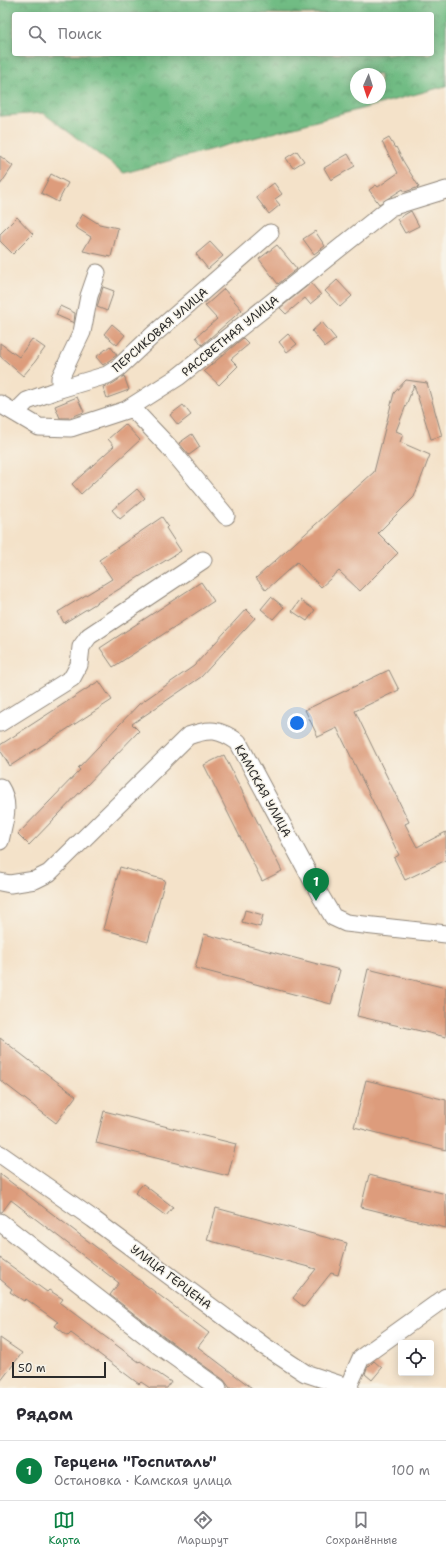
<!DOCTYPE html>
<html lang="ru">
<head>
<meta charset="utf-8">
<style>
	body { margin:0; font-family:"Shantell Sans",sans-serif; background:#f2f2f3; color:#2b2b33 }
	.controls { position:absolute; right:12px; bottom:12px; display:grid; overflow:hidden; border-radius:4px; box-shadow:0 2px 10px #0003 }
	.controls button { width:36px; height:36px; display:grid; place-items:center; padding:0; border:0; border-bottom:1px solid #e1e1e2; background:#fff; color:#2b2b33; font:20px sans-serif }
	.compass { position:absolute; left:350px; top:68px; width:36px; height:36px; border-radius:50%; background:#fff; box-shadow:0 2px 10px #0003; rotate:183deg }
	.scale { position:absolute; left:12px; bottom:10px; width:94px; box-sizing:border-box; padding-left:4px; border:2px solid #2b2b2b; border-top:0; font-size:11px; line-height:14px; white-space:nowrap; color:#2b2b2b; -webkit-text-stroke:3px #f7f3e8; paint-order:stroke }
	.you { position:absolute; left:297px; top:723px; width:14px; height:14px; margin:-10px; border:3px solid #fff; border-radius:50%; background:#1a73e8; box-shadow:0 0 0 6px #1a73e833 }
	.badge { display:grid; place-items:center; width:26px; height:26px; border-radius:50%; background:#0b8043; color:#fff; font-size:13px; font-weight:700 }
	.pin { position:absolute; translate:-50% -33px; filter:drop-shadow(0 1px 2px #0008) }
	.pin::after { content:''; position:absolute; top:21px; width:14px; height:12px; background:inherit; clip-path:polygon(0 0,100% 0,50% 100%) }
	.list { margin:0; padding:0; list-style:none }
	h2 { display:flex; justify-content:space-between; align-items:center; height:52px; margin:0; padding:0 16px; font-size:17px }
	h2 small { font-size:13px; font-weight:400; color:#7c7c81 }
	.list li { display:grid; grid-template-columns:26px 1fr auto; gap:12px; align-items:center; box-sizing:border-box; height:60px; padding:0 16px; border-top:1px solid #e1e1e2 }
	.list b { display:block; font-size:15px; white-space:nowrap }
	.list p { margin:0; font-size:13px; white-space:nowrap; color:#7c7c81 }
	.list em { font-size:13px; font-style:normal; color:#7c7c81 }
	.icon { flex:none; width:22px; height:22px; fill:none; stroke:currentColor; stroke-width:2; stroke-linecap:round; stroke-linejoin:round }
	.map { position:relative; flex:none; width:446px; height:1388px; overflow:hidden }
	.search { position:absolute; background:#fff; box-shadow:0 2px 10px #0003; left:12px; right:12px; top:12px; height:44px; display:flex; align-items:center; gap:10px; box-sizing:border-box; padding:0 14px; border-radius:4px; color:#7c7c81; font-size:15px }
	.sheet { height:112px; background:#fff }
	nav { display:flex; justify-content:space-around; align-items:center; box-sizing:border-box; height:56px; border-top:1px solid #e1e1e2; background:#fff; font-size:11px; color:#7c7c81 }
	nav a { display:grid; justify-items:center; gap:2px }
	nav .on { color:#0b8043 }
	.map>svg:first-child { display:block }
</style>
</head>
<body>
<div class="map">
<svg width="446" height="1388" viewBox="0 0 446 1388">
	<defs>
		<pattern id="forest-crowns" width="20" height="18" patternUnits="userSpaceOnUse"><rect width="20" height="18" fill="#71bc84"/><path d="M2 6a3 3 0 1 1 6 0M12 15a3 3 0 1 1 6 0" fill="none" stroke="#5d996c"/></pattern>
	</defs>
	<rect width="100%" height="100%" fill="#f7f3e8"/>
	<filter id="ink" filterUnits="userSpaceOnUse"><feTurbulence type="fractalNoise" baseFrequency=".025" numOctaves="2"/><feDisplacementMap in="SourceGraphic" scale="8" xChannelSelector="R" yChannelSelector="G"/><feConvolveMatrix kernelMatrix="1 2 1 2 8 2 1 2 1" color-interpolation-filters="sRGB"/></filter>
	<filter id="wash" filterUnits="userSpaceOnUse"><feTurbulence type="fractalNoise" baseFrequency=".012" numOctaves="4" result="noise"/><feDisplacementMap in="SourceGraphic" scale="16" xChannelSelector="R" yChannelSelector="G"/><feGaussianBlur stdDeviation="0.9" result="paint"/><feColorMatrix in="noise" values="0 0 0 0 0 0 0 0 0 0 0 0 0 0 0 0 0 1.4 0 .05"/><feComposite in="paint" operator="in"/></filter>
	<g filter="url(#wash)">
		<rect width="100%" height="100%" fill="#f4e2c9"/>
		<path fill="url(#forest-crowns)" stroke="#4e7458" fill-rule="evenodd" d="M0,0h446v86l-322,87 -81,-60 -43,3zM14,14h418v40h-418zM356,74h24v24h-24z"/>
		<g id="blocks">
			<path fill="#dd9c7c" d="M389,138l6,10 1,-1 7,14 16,26 -14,5 -2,-3 -24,15 -10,-14 7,-5 2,2 20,-14 -16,-31z
				M297,151l7,10 -11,7 -7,-10z
				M348,154l7,12 -24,14 -7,-12z
				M0,156l13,10 -13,19z
				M51,174l17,9 -10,19 -17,-9z
				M274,183l8,11 -7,5 5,6 -11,9 -13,-17z
				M411,211l8,15 -14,7 -8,-14z
				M83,214l16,10 19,4 -7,29 -28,-6 8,-14 -16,-10z
				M17,217l16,17 -20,20 -13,-13v-7z
				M315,231l10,15 -11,8 -11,-15z
				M210,242l13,14 -15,13 -12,-15z
				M277,245l20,24 -19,15 -19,-25z
				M337,280l15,16 -12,11 -15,-16z
				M311,283l10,12 -11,9 -5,-6 -19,16 -6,-6z
				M103,287l11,4 -7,20 -10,-4z
				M224,289l18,21 -40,35 -6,-8 21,-18 -12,-13z
				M60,306l15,7 -1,10 -18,-8z
				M322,322l14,17 -11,8 -13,-16z
				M112,324l13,11 -8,10 -13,-11z
				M288,334l9,10 -10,8 -8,-10z
				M243,338l6,6 -18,15 7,7 -19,19 -15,-14z
				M32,339l13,9 -11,15 -11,13 -23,-20v-13l19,14z
				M110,346l7,9 -14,10 -7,-8z
				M124,376l5,14 -22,8 -4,-11 9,-3z
				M406,380l21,3 15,53 -11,3 -17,-54 -18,46 7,3 -3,8 30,13 -16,42 -36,36 20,20 -38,38 -21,-20 -18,16 -24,-25 -31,28 -10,-12 118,-106 20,-79z
				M77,397l7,15 -15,6h-9l-5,-12z
				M183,405l8,10 -13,10 -8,-10z
				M125,424l15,16 -59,54 -9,-10 42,-38 -6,-7z
				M192,434l8,13 -11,8 -10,-12z
				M137,489l8,9 -25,21 -8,-9z
				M162,517l6,9 -2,2 15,23 -117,72 -6,-11 54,-33 -13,-19z
				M201,582l13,19 -101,66 -13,-19z
				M271,597l13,10 -11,12 -12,-10z
				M300,600l15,10 -8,11 -15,-10z
				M246,609l9,9 -54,59 -69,47 7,7 -110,114 -11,-11 62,-64 -2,-2 61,-64 55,-38z
				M389,670l10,20 -44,21 54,111 -4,2 12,23 29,-15v28l-41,20 -11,-22 5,-3 -62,-127 -19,9 -13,-27z
				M99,681l13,19 -102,66 -10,-16v-5z
				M224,755l58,116 -20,10 -58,-116z
				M120,867l45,13 -17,62 -45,-13z
				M245,910l18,5 -3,12 -18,-5z
				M204,934l136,36 -9,34 -136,-36z
				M368,969l78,19v49l-89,-21z
				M0,1038l76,58 -20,27 -56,-43z
				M366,1080l80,20v50l-92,-23z
				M104,1111l132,33 -8,32 -132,-33z
				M0,1174l209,159 -11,14 54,41h-22l-6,-8 -60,-43 -54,-42 9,-12 -108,-83 -9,12h-2z
				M369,1175l77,19v34l-85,-21z
				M143,1184l30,23 -7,9 -31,-23z
				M216,1208l131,35 -9,32 -7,-2 -27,34 -11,-9 23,-29 -109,-29z
				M0,1258l47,34 2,-2 14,9 -3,4 79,59 1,-1 31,21 -4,6h-17l-9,-6 -2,2 -68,-51 -3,3 -13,-10 3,-4 -32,-23 -2,2 -14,-9 2,-3 -12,-10z
				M0,1338l22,15 -22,29z
				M374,1361l8,7 -10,12 -7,-6 2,-6z"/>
		</g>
	</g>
	<g filter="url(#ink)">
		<use href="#blocks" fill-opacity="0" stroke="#90867a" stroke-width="1"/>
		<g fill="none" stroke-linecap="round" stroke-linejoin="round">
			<defs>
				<path id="minor" d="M60,389v-11l22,-46 7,-36 8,-23
					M0,404l39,23 32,1 55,-18 52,-33 213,-170 55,-17
					M131,407l38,40 57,69
					M15,413l12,-12 33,-12 47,-14 11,-7 35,-33 117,-102
					M0,723l72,-45 7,-13 2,-18 8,-11 114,-76
					M0,787c11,17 4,35 0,54
					M0,882l10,2 25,-4 14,-7 139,-137c22,-8 31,-7 50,6l82,153 13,22 13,6 100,11
					M0,1154l93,65 171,127 41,27 45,15
					M0,1222l158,123 60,43
					M348,1387l13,-29 85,-61"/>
			</defs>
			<use href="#minor" stroke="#90867a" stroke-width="19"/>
			<use href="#minor" stroke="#fff" stroke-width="17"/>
		</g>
	</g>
	<g text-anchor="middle" stroke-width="3" stroke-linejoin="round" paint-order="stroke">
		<g font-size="12" fill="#2b2b2b" stroke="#f7f3e8">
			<text transform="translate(160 330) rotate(-41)" y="4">ПЕРСИКОВАЯ УЛИЦА</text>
			<text transform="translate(230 336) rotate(-39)" y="4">РАССВЕТНАЯ УЛИЦА</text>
			<text transform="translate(263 791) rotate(61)" y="4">КАМСКАЯ УЛИЦА</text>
			<text transform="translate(171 1277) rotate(37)" y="4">УЛИЦА ГЕРЦЕНА</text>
		</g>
	</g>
</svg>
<div class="controls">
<button><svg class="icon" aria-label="locate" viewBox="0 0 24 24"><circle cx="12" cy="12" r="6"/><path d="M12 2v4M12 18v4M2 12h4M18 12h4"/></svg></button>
</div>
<svg class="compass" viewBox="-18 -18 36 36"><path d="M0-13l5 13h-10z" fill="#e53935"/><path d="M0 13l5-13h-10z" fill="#7c7c81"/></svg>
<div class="scale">50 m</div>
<div class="you"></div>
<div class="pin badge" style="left:316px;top:901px">1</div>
<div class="search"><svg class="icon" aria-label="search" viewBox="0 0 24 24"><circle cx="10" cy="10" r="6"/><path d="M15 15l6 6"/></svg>Поиск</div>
</div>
<section class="sheet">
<h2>Рядом<small></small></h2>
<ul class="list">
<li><span class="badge">1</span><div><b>Герцена &quot;Госпиталь&quot;</b><p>Остановка · Камская улица</p></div><em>100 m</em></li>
</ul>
</section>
<nav>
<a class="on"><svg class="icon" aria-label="map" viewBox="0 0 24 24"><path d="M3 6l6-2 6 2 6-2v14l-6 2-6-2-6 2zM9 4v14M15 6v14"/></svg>Карта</a>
<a><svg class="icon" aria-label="directions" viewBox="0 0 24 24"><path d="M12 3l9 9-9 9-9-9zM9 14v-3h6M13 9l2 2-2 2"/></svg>Маршрут</a>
<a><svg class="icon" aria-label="saved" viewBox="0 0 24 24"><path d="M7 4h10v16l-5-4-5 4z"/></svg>Сохранённые</a>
</nav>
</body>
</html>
